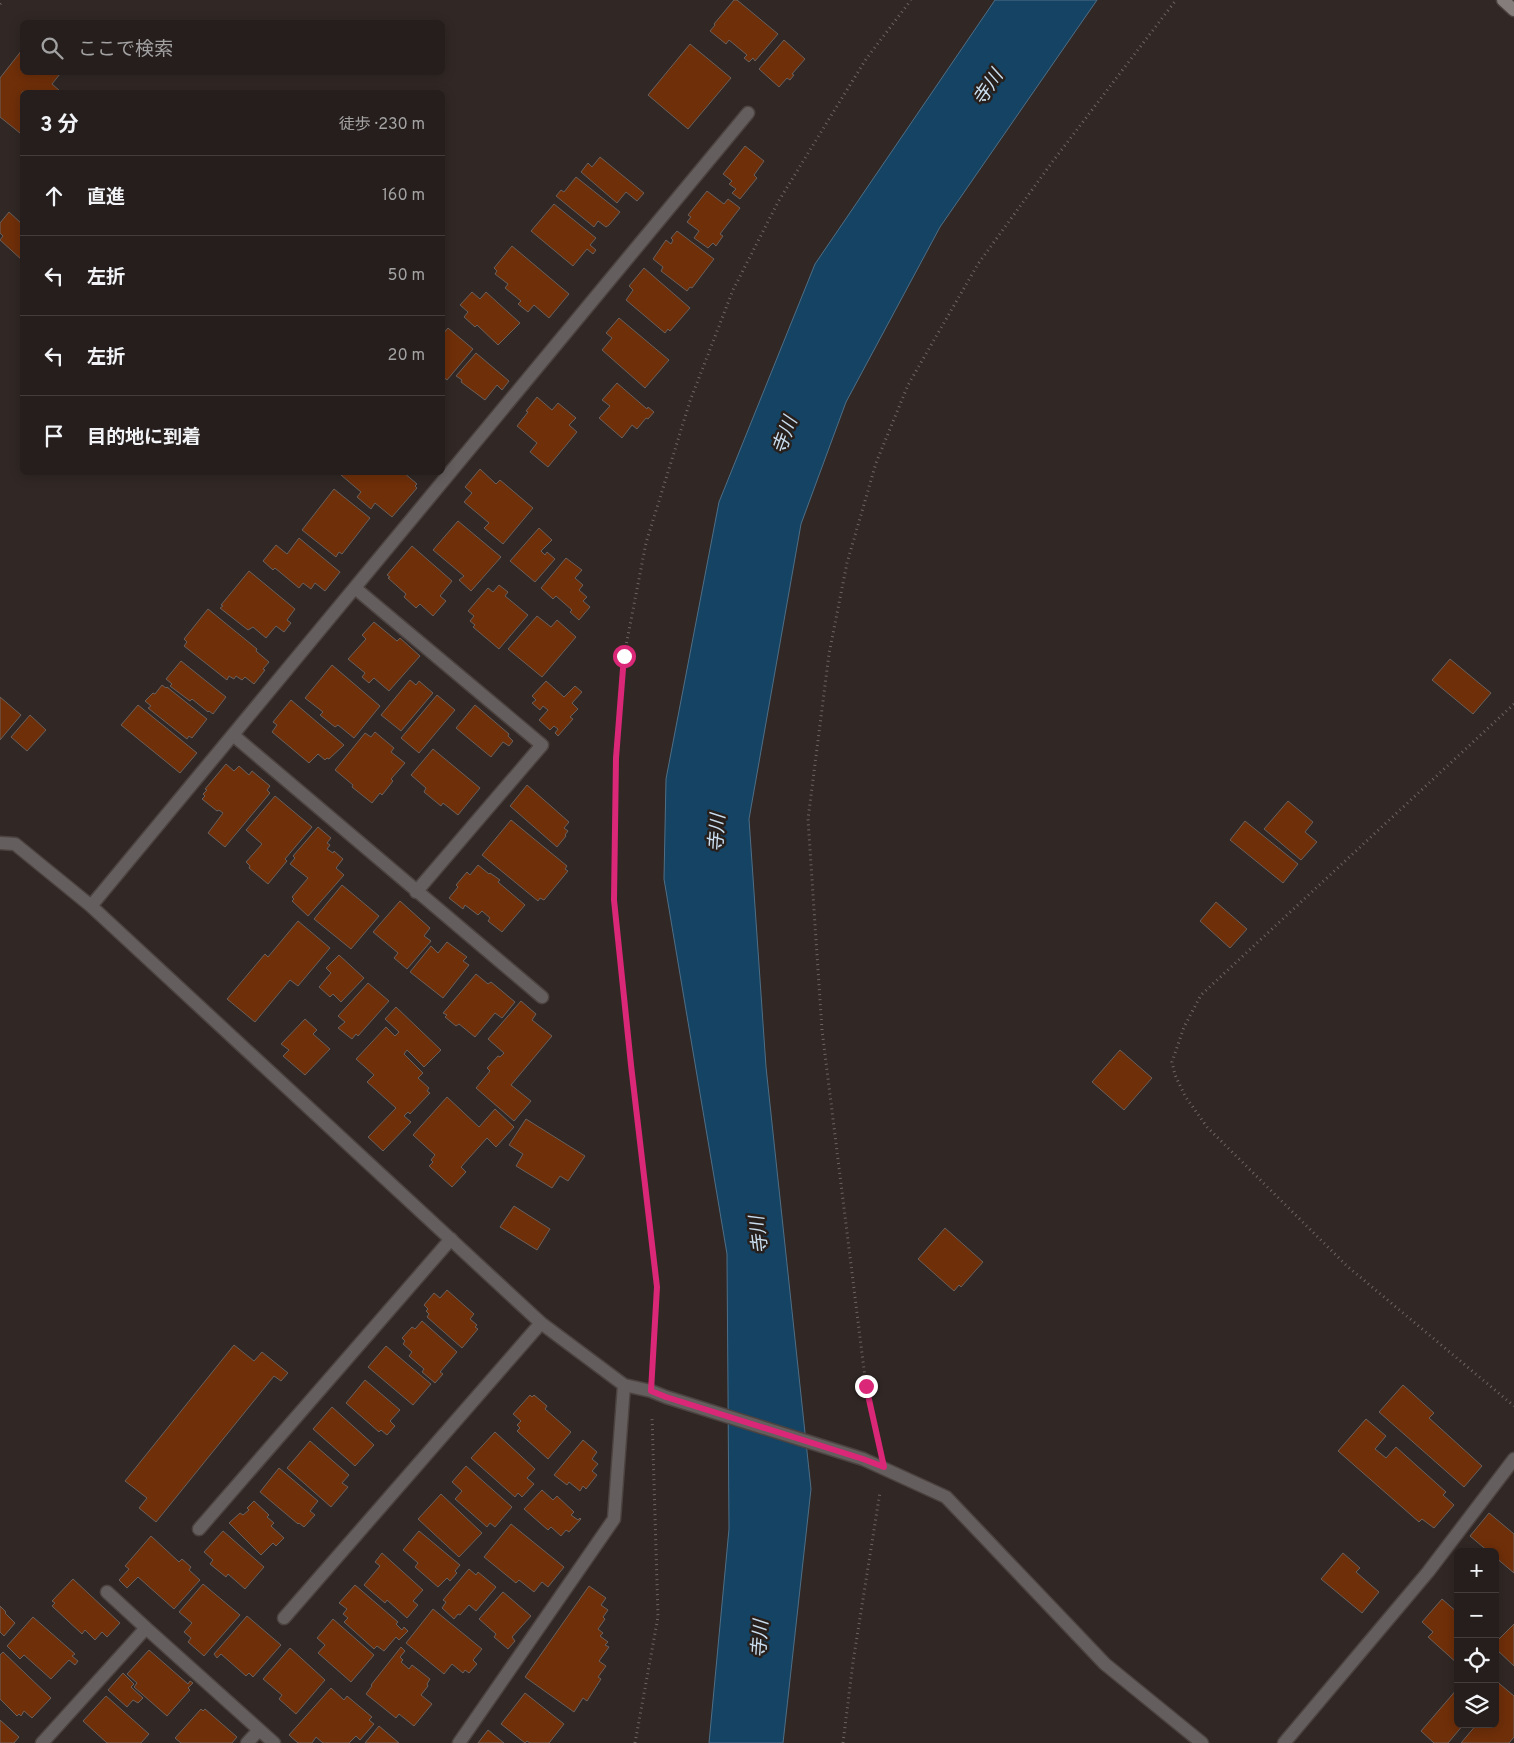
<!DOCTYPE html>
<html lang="ja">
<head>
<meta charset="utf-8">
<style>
	body { margin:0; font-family:Overpass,"Noto Sans JP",sans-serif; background:#2d2725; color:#f1f3f6 }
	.controls { position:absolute; right:15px; bottom:15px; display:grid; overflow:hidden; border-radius:8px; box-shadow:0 2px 12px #0003 }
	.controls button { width:45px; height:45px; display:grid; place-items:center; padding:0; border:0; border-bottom:1px solid #423c3b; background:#251e1c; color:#f1f3f6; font:25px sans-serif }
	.stop { position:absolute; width:15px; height:15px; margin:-11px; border:4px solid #db2777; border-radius:50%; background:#fff }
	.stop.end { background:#db2777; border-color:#fff; box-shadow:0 1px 5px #0008 }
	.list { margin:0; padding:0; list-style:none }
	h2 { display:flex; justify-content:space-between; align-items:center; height:65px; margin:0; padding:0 20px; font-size:21px }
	h2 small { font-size:16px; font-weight:400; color:#a3a2a3 }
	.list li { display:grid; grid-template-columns:32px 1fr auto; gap:15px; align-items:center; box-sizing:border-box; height:80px; padding:0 20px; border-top:1px solid #423c3b }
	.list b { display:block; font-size:19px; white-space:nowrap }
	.list em { font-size:16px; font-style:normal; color:#a3a2a3 }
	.icon { flex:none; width:28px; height:28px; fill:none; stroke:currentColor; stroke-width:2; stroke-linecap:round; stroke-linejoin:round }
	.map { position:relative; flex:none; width:1514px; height:1743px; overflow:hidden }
	.search { position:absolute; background:#251e1c; box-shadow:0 2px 12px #0003; left:20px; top:20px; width:425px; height:55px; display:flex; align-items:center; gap:12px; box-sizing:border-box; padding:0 18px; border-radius:8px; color:#a3a2a3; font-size:19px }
	.panel { position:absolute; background:#251e1c; box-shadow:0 2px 12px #0003; left:20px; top:90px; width:425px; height:385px; border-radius:8px }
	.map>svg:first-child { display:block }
</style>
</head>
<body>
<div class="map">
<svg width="1514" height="1743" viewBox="0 0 1514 1743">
	<rect width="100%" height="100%" fill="#312825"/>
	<path fill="#144364" stroke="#4f6e85" d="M995,0h102l-157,227 -94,175 -45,122 -52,295 17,248 45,422 -28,254h-74l20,-214 -2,-275 -63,-375 2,-100 53,-277 96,-238z"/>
	<path fill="#6f2f09" stroke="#6a605c" d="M734,0h3l41,34 -23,27 -2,-3 -4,4 -5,-4 3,-3 -18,-15 -3,4 -16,-13 5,-6 -1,-1z
		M784,40l21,19 -13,15 2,1 -4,5 -3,-2 -8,9 -20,-18z
		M690,44l41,34 -43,51 -40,-34z
		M22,50v22h36l2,2 -8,10 8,7 -1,1h-37v38l-2,3 -20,-16v-39z
		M745,146l19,15 -10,14 3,3 -17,21 -8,-6 4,-4 -7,-5 3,-3 -9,-7z
		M600,157l44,36 -7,8 -11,-9 -9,11 -36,-31 7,-9 4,4z
		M576,177l44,35 -11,13 -3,2 -8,-6 -4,6 -38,-31 5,-6 3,2z
		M707,191l17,13 4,-5 12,9 -20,26 3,2 -7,10 -3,-3 -5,5 -14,-10 5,-7 -12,-9 4,-5 -3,-2z
		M554,204l42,34 -6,7 6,5 -3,4 -6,-5 -14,17 -42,-35z
		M9,212l13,12v36l-22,-20 3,-4 -3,-3v-10z
		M677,231l37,28 -22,29 -2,-1 -3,4 -26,-20 2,-4 -10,-8 13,-19 5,4 2,-4 -2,-2z
		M512,246l57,48 -20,24 -15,-13 -6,7 -10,-8 3,-3 -16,-13 3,-4 -13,-10 2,-3 -3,-3z
		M644,268l46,40 -20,23 -2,-2 -3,4 -39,-33 7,-10 -4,-4z
		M472,292l8,7 6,-7 34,31 -22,22 -21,-20 -2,2 -11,-10 4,-5 -8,-7z
		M619,318l50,42 -24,28 -43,-38 10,-12 -6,-5z
		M448,328l25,21 -26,31 -5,-4v-41z
		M476,353l33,28 -7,9 -5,-5 -12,15 -24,-18 1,-2 -6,-4z
		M617,383l30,26 1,-2 6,5 -6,7 -2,-1 -9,11 -5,-4 -10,13 -23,-20 11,-12 -8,-6z
		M537,397l15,13 6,-7 18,15 -7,7 8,7 -29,35 -18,-15 7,-9 -20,-17 11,-14 -2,-1z
		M480,469l16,15 4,-4 33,28 -30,36 -19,-16 5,-5 -25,-21 8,-9 -7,-6z
		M342,472h61l14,12 -2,2 2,2 -25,29 -17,-14 -4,6 -14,-12 4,-5 -20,-17z
		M334,489l36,29 -28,36 -3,-2 -3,5 -34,-27z
		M458,521l43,36 -30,34 -12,-11 5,-4 -31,-26z
		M539,528l13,12 -11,11 4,4 2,-3 8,7 -20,23 -25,-21z
		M299,538l41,34 -15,19 -10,-8 -4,6 -8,-6 -4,5 -24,-20 -2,2 -10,-9 13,-16 11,9z
		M412,546l40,35 -12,15 6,5 -13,15 -13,-12 -4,4 -12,-11 2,-3 -18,-16 2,-1 -3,-2z
		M566,558l16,12 -7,8 8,7 -4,5 8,7 -4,4 7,6 -11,13 -9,-8 2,-2 -16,-14 -3,3 -12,-11z
		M249,571l46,38 -8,11 4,3 -7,9 -8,-6 -10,12 -13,-11 -5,3 -28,-22 3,-2 -2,-1z
		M499,585l9,7 -3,4 23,19 -29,34 -26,-22 2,-2 -5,-4 4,-5 -6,-5 20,-23 5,4z
		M208,609l49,40 -1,2 13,11 -6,7 2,1 -11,14 -9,-7 -3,3 -6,-4 -2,3 -5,-3 -2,4 -43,-34 3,-4 -3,-3z
		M537,616l14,11 6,-7 19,17 -34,40 -34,-28z
		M374,622l23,19 3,-3 20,18 -31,35 -15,-13 -5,5 -7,-6 3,-4 -17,-14 18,-20 -4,-4z
		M1450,659l41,34 -18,21 -41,-34z
		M181,661l45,36 -13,17 -4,-3 -1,1 -16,-13 -2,2 -20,-15 2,-2 -6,-5z
		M332,665l48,41 -26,32 -16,-13 -3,2 -15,-12 3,-3 -18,-14z
		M410,680l6,5 3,-4 14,12 -32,38 -20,-16z
		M546,681l18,16 11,-11 7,6 -10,11 6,6 -8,8 3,2 -15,17 -3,-3 3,-4 -4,-3 -4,4 -11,-10 9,-10 -5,-4 -3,4 -8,-7 4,-3 -4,-4z
		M162,685l4,3 1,-1 40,32 -15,19 -3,-2 -2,3 -39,-31 3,-2 -6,-5 8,-8 2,1z
		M437,695l18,15 -36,43 -18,-15z
		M0,697l21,18 -21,25z
		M291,700l53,45 -15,14 -2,-1 -2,2 -7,-6 -9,9 -37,-31 5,-7 -4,-3z
		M138,705l59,48 -17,20 -59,-48z
		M475,705l34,29 -1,2 5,5 -4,5 -6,-4 -12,15 -35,-29z
		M30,715l16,15 -19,21 -16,-14z
		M375,732l19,16 -3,4 14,11 -14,16 2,2 -11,14 -2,-2 -8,10 -20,-16 1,-2 -18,-15 30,-37 6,4z
		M433,749l47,39 -22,27 -15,-12 -2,3 -17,-14 2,-4 -15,-13z
		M226,764l8,7 5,-5 10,9 3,-4 18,15 -3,4 3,3 -45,54 -17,-14 15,-20 -4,-3 -2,1 -15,-12 3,-3 -2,-2 4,-4 -2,-1z
		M527,785l42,37 -5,6 4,3 -3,4 1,1 -9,11 -47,-41z
		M275,796l37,31 -27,32 2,2 -19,23 -19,-16 1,-2 -4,-4 16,-18 -16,-14z
		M1288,801l25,21 -8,10 12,10 -16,18 -37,-31z
		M511,820l56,46 -2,3 3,2 -24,29 -4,-2 -2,3 -56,-46z
		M1245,821l53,43 -15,19 -53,-43z
		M318,827l13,11 -4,5 3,2 -3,4 6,4 1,-2 9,8 -7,9 8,7 -36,41 -16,-15 2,-2 -2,-2 16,-19 -18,-14 5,-6 -2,-2z
		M478,865l11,9 1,-1 10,7 -2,2 27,23 -23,27 -14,-11 2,-3 -8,-7 -4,4 -13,-10 -2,4 -14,-11 9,-11 -2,-2 11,-13 3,3z
		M342,885l37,31 -28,33 -37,-30z
		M400,901l30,27 -6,8 7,5 -24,28 -13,-11 4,-5 -25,-21z
		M1216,902l31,27 -17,19 -30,-27z
		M298,921l32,27 -32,38 -8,-6 -35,42 -28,-23 38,-45 3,3z
		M447,942l20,15 -4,4 6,4 -26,33 -33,-26 21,-26 7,7z
		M339,955l25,23 -23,24 -8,-8 -3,3 -11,-10 12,-14 -5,-5z
		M476,974l12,10 3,-2 24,20 -13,16 -7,-5 -20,24 -16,-13 -3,2 -11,-9 2,-2 -4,-2z
		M368,983l21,18 -31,35 -2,-2 -4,5 -14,-11 7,-6 -7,-6z
		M521,1001l15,13 -4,6 20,16 -41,49 20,16 -17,20 -38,-33 14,-17 -3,-3 11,-12 2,1 4,-4 -16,-14z
		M396,1007l45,43 -17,17 -17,-17 -3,4 19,19 -5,5 11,10 -2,3 3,2 -20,21 -2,-2 -4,4 7,6 -28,29 -15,-14 28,-29 -29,-26 7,-7 -18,-16 30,-32 9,9 4,-4 -14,-13z
		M305,1019l12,11 -4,4 17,15 -25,26 -22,-19 6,-6 -8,-6z
		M1120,1050l32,28 -28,32 -32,-28z
		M447,1097l32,30 16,-18 19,18 -18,20 -9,-9 -26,29 5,5 -14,15 -23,-21 4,-4 -2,-2 4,-5 -22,-20z
		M526,1119l59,37 -17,25 -8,-5 -8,12 -36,-22 7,-12 -14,-9z
		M514,1206l36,23 -13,21 -37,-23z
		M945,1228l38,34 -22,25 -2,-2 -5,6 -36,-32z
		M447,1290l27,24 -4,5 7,6 -2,2 3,2 -16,19 -35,-31 2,-3 -3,-3 2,-2 -4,-4 10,-12 6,5z
		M422,1321l35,31 -17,20 3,2 -8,9 -13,-11 2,-3 -15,-13 3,-4 -9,-8 2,-3 -3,-3 10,-11 3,2z
		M234,1345l20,16 8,-9 26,21 -7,8 -7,-5 -118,146 -17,-14 8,-10 -22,-17z
		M386,1346l45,38 -18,21 -45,-38z
		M365,1380l35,30 -10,11 5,5 -8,9 -6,-5 -2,2 -33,-29z
		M1403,1385l31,28 -5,5 53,48 -18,21 -85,-75z
		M530,1395l2,2 2,-2 13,11 -2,3 26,23 -23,27 -31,-28 3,-3 -3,-3 4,-4 -8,-7z
		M332,1407l42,38 -19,21 -42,-37z
		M1366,1419l20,17 -11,13 11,9 10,-11 50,45 -3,3 11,10 -20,23 -12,-9 -3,3 -81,-71z
		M495,1432l40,37 -8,9 7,6 -12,13 -4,-4 -3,4 -44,-39z
		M583,1440l14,12 -5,7 6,5 -6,7 5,4 -11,14 -3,-3 -3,5 -11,-9 -2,3 -13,-10z
		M310,1441l39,34 -7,8 6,4 -17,20 -44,-39z
		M466,1466l46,41 -17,20 -5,-4 -3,4 -32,-28 7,-8 -10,-9z
		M279,1468l39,33 -8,10 5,4 -11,12 -5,-4 -1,1 -38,-32z
		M542,1490l11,10 4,-4 17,16 -3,3 7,5 2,-2 1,1 -12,13 -3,-2 -5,6 -10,-9 -3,3 -24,-21z
		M441,1494l41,39 -23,24 -41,-38z
		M254,1501l15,14 -2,2 7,6 -3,3 13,12 -8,8 -3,-3 -12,12 -32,-32 11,-10 3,2 6,-5 -2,-2z
		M1489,1513l25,21v39l-19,-16v-5h-6l-19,-16z
		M511,1524l53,43 -16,20 -6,-5 -8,10 -15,-12 -3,3 -32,-26z
		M223,1531l41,36 -19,22 -17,-15 -2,3 -16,-13 3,-4 -9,-8z
		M419,1531l41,34 -5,6 2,2 -7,8 -3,-3 -9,9 -23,-20 3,-4 -15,-13z
		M151,1536l28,26 3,-3 9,8 -2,3 11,10 -26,29 -36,-32 -11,11 -8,-8 10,-11 -4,-3z
		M382,1553l41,37 -10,11 5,4 -11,13 -20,-18 -2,3 -21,-18 16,-19 -5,-4z
		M1343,1553l17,15 -4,4 23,20 -17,21 -41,-34z
		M469,1569l7,6 2,-3 18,15 -20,24 -7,-6 -9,10 -2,-1 -4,5 -12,-11 4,-6 -3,-2z
		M73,1579l47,44 -13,14 -5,-5 -7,8 -10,-10 -3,4 -30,-28 3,-3 -3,-2z
		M203,1584l37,31 -36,41 -16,-14 3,-4 -7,-6 8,-9 -13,-11z
		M355,1585l43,37 -2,2 6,6 2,-3 4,4 -9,9 -3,-3 -12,14 -7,-5 -3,3 -30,-27 4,-4 -5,-4 4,-5 -8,-6z
		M589,1586l17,12 -5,7 7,5 -5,7 2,2 -7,10 5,4 -3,3 8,6 -3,3 4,2 -10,14 7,5 -8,11 3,2 -14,22 -4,-3 -9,14 -49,-35z
		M503,1592l28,24 -19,21 3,4 -7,8 -14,-12 2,-3 -17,-15z
		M1442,1599l16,14v51l-30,-27 5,-5 -11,-10z
		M0,1606l6,6 -1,1 10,10 -11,13 -4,-4z
		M433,1609l49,40 -9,11 4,4 -8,9 -4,-3 -2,3 -11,-9 -8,10 -38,-31z
		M247,1616l34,29 -28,32 -4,-4 -3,3 -25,-22 -4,4 -3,-4z
		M33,1617l42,37 -3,2 6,5 -3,4 -6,-5 -18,19 -27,-24 -4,4 -13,-13z
		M333,1619l41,36 -23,27 -33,-29 7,-8 -8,-7z
		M1514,1624v42l-19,-18v-5z
		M401,1647l4,4 -5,6 3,3 -2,2 8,7 3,-4 18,14 -3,5 1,2 -7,9 11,9 -18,22 -15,-12 -3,4 -30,-24 6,-8 -1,-1z
		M290,1648l35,32 -29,34 -17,-15 3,-4 -19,-16z
		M149,1650l39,34 2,-3 3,2 -5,5 2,2 -23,26 -33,-29 3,-4 -10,-9z
		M3,1652l48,46 -19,20 -8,-7 -3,5 -2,-2 -2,2 -17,-17v-44z
		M123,1673l11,11 -3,3 12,11 -5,5 -5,-3 -6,7 -19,-17z
		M1495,1680l19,16v41l-5,6h-48l16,-19h18z
		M331,1688l13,12 3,-4 25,21 -3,3 5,4 -14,16 -4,-4 -7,7h-26l-7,-6 -4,6h-14l-9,-8z
		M1458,1688v36h6l-16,19h-14l-13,-12z
		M525,1693l39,31 -15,19h-19l-3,-2 -2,2 -24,-19z
		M106,1696l43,38 -8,9h-34l-24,-22z
		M201,1709l2,2 2,-2 32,28 -5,6h-51l-6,-5z
		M0,1720l19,17 -5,6h-14z
		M379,1726l20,17h-34z
		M488,1730l16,13h-26z"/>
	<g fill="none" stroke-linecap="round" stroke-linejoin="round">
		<defs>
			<path id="lane" d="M199,1529l252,-290"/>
			<path id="street" d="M355,588l187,157 -126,147
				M233,735l309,262
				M0,843l15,1 76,62 450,417 83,62 27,6 15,6 197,62 83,38 159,167 97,79
				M91,906l657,-793
				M107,1592l39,36
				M284,1618l257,-295
				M42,1743l104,-115 128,115
				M247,1743l12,-13
				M459,1743l155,-224 10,-134
				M1284,1743l144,-171 86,-113"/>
			<path id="secondary" d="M1503,0l11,10"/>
		</defs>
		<use href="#lane" stroke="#4c4341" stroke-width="15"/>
		<use href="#street" stroke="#4c4341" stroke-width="15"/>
		<use href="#secondary" stroke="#4c4341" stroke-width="15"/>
		<path stroke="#6d6563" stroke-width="3" stroke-dasharray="1 4" stroke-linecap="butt" d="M0,4l3,-4
			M1514,704l-313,291 -17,32 -12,35 3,13 10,21 22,31 140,139 167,140
			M652,1370l5,-83 -26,-222 -16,-165 1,-143 8,-101 22,-113 44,-142 43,-111 45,-88 88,-143 45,-59
			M878,1441l-12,-55 -44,-356 -14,-211 21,-165 18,-91 29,-100 32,-78 70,-121 75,-103 123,-161
			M635,1743l23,-126 -6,-201
			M843,1743l10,-81 27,-170"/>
		<use href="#lane" stroke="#645f5e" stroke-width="12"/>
		<use href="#street" stroke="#645f5e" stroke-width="12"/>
		<use href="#secondary" stroke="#847d7b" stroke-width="12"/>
	</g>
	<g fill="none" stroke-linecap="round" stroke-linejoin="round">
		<path stroke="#db2777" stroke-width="6" d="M624,656l-8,102 -2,142 17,165 26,222 -6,104 15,6 197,62 21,8 -18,-81"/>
	</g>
	<g text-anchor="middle" stroke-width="5" stroke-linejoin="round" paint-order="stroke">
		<g font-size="19" font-style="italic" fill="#c9ddee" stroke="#271f1b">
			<text transform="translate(987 87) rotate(-56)" y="7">寺川</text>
			<text transform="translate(784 435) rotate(-70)" y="7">寺川</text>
			<text transform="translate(716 833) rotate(-86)" y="7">寺川</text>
			<text transform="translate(758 1235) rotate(-97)" y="7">寺川</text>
			<text transform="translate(759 1639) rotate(-86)" y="7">寺川</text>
		</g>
	</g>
</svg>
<div class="controls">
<button>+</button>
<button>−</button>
<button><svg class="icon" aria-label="locate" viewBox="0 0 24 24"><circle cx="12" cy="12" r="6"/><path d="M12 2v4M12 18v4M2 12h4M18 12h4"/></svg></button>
<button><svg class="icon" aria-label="layers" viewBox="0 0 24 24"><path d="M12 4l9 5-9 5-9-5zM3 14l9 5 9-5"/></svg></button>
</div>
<div class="stop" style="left:624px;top:656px"></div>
<div class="stop end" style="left:866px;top:1386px"></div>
<div class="search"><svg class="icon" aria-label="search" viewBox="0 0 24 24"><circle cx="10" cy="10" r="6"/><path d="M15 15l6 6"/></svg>ここで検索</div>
<section class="panel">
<h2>3 分<small>徒歩 · 230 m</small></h2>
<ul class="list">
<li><svg class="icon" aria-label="ahead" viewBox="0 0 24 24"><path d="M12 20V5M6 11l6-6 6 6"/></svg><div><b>直進</b></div><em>160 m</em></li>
<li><svg class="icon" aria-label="left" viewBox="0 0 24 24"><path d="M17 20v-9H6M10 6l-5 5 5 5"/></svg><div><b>左折</b></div><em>50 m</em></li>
<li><svg class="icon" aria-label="left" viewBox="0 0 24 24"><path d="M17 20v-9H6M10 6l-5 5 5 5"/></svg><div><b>左折</b></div><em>20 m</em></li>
<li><svg class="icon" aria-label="arrive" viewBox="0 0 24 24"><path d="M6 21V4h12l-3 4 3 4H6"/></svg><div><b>目的地に到着</b></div></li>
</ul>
</section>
</div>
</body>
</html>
